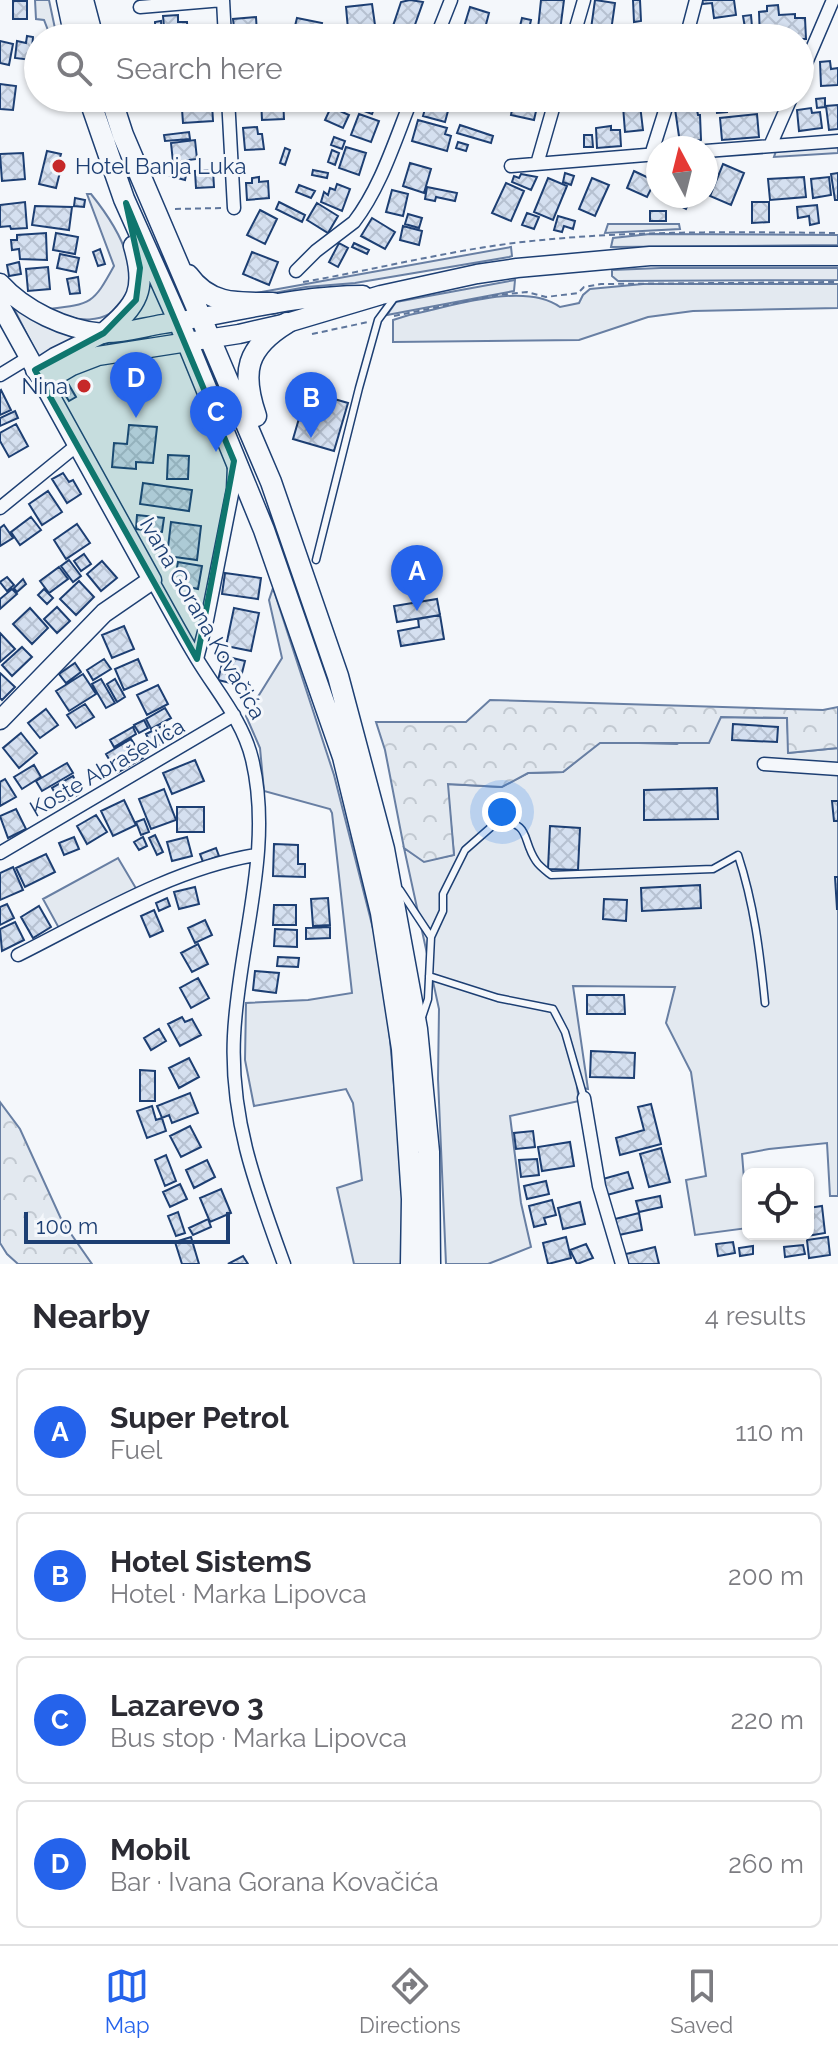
<!DOCTYPE html>
<html lang="en">
<head>
<meta charset="utf-8">
<style>
	body { margin:0; font-family:Raleway,sans-serif; background:#f2f2f3; color:#2b2b33 }
	.controls { position:absolute; right:24px; bottom:24px; display:grid; overflow:hidden; border-radius:12px; box-shadow:0 2px 6px #0004 }
	.controls button { width:72px; height:72px; display:grid; place-items:center; padding:0; border:0; border-bottom:2px solid #e1e1e2; background:#fff; color:#2b2b33; font:40px sans-serif }
	.compass { position:absolute; left:646px; top:136px; width:72px; height:72px; border-radius:50%; background:#fff; box-shadow:0 2px 6px #0004; rotate:353deg }
	.scale { position:absolute; left:24px; bottom:20px; width:206px; box-sizing:border-box; padding-left:8px; border:4px solid #1d3f73; border-top:0; font-size:22px; line-height:28px; white-space:nowrap; color:#1d3f73; -webkit-text-stroke:6px #f4f7fb; paint-order:stroke }
	.you { position:absolute; left:502px; top:812px; width:28px; height:28px; margin:-20px; border:6px solid #fff; border-radius:50%; background:#1a73e8; box-shadow:0 0 0 12px #1a73e833 }
	.badge { display:grid; place-items:center; width:52px; height:52px; border-radius:50%; background:#2563eb; color:#fff; font-size:26px; font-weight:700 }
	.pin { position:absolute; translate:-50% -66px; filter:drop-shadow(0 2px 4px #0008) }
	.pin::after { content:''; position:absolute; top:42px; width:28px; height:24px; background:inherit; clip-path:polygon(0 0,100% 0,50% 100%) }
	.list { margin:0; padding:0; list-style:none }
	h2 { display:flex; justify-content:space-between; align-items:center; height:104px; margin:0; padding:0 32px; font-size:34px }
	h2 small { font-size:26px; font-weight:400; color:#7c7c81 }
	.list li { display:grid; grid-template-columns:52px 1fr auto; gap:24px; align-items:center; box-sizing:border-box; height:128px; margin:0 16px 16px; padding:0 16px; border:2px solid #e1e1e2; border-radius:12px }
	.list b { display:block; font-size:30px; white-space:nowrap }
	.list p { margin:0; font-size:26px; white-space:nowrap; color:#7c7c81 }
	.list em { font-size:26px; font-style:normal; color:#7c7c81 }
	.icon { flex:none; width:44px; height:44px; fill:none; stroke:currentColor; stroke-width:2; stroke-linecap:round; stroke-linejoin:round }
	.map { position:relative; flex:none; width:838px; height:1264px; overflow:hidden }
	.search { position:absolute; background:#fff; box-shadow:0 2px 6px #0004; left:24px; right:24px; top:24px; height:88px; display:flex; align-items:center; gap:20px; box-sizing:border-box; padding:0 28px; border-radius:44px; color:#7c7c81; font-size:30px }
	.sheet { height:680px; background:#fff }
	nav { display:flex; justify-content:space-around; align-items:center; box-sizing:border-box; height:112px; border-top:2px solid #e1e1e2; background:#fff; font-size:22px; color:#7c7c81 }
	nav a { display:grid; justify-items:center; gap:4px }
	nav .on { color:#2563eb }
	.map>svg:first-child { display:block }
</style>
</head>
<body>
<div class="map">
<svg width="838" height="1264" viewBox="0 0 838 1264">
	<defs>
		<pattern id="forest-crowns" width="20" height="18" patternUnits="userSpaceOnUse" patternTransform="scale(2)"><rect width="20" height="18" fill="#e3e9f0"/><path d="M2 6a3 3 0 1 1 6 0M12 15a3 3 0 1 1 6 0" fill="none" stroke="#c2c9d1"/></pattern>
		<pattern id="building-cross-hatch" width="8" height="8" patternUnits="userSpaceOnUse" patternTransform="scale(2)"><rect width="8" height="8" fill="#d5e0f0"/><path d="M0 0l8 8M0 8l8-8" fill="none" stroke="#b6c1d1"/></pattern>
	</defs>
	<rect width="100%" height="100%" fill="#f4f7fb"/>
	<path fill="#e3e9f0" stroke="#687fa3" stroke-width="2" d="M35,0h14l8,38h-6l-7,-18 -8,-1z
		M838,147v6l-64,4 2,-6z
		M87,194h4c17,21 35,48 39,75 2,11 0,21 -6,30 -17,28 -50,23 -76,10 44,-5 45,-5 66,-43z
		M608,224h71l1,5 -75,4z
		M650,234l188,1v10l-227,2 2,-9z
		M511,247l1,9 -3,1 -154,26 -49,4 -59,11 -19,-2 3,-5 25,2z
		M661,268h177v12l-220,1 -6,-5v-6z
		M515,280l-1,11 -127,24 9,-13z
		M643,284h195v24l-145,3 -45,6 -69,23 -186,2v-22l16,-5c41,-8 115,-34 151,-8l19,-4 4,-8 7,-6z
		M10,301l73,32 -43,27z
		M273,588l61,187 50,197 19,214 -1,78h-48l-17,-76 25,-8 -9,-77 -7,-14 -92,17 -9,-46 1,-57 62,-3 44,-7 -20,-180 -2,-4 -66,-18 -4,-43 -14,-32 36,-58 -13,-58z
		M720,717l67,1 2,35 49,-5v448h-8l-3,-53 -58,6 -27,5 6,74 -53,7 -9,-55 20,-4 -15,-104 -25,-49 9,-36 -102,-1 15,103 -11,-2 2,14 -69,15 11,87 10,44 -43,17h-42l-8,-185 1,-70 -35,-161 20,13 30,-6 -7,-71 54,3 27,-14 35,-1 37,-30 77,2z
		M118,858l19,32 -77,40 -17,-31z"/>
	<path fill="url(#forest-crowns)" stroke="#687fa3" stroke-width="2" d="M490,700l333,10 15,-3v41l-50,5 -1,-35 -66,-1 -12,26h-109l-37,29 -35,1 -26,14 -54,-3 6,71 -30,7 -20,-14 -19,-98 -9,-28h90z
		M0,1102l20,27 42,92 30,43h-74l-11,-10 -7,-11z"/>
	<path fill="url(#building-cross-hatch)" stroke="#1d3f73" stroke-width="2" d="M410,0l13,2 -12,34 -19,-7 9,-27z
		M541,0h23l-4,31 -22,-2z
		M595,0l20,3 -5,35 -20,-2z
		M633,0h7l1,21 -7,1z
		M702,0h32l2,15 -22,3 -2,-15 -9,1z
		M13,1h14v18h-14z
		M372,4l3,21 -27,4 -2,-22z
		M778,5l1,10 16,-1v4h10l1,21 -46,-1 -1,-26 8,-1v-5z
		M470,7l19,6 -6,23 -20,-6z
		M178,15v7h9l1,16h-23l-2,-22z
		M751,15l1,12 -7,1 -2,-12z
		M256,17l1,17 -22,2 -2,-17z
		M297,18l25,5 -3,15h-27z
		M522,18l9,2 -4,18h-10z
		M161,21l1,16 -6,1 -1,-16z
		M658,29l1,9h-22l-1,-6z
		M379,30l14,5 -1,3h-15z
		M355,31l19,6v1h-22z
		M27,36l6,1 -2,23 -16,-2 2,-17 9,2z
		M0,41l13,3 -4,21 -9,-2z
		M830,61l1,8 7,-1v17l-17,1 -1,-24z
		M0,84l16,2 -3,24 -13,-1z
		M261,98h22l1,21 -22,1z
		M322,98h11l-5,12 -9,-3z
		M347,98h31l-6,16 -27,-10z
		M428,98l23,2 -6,22 -22,-6z
		M459,98h27l1,1 -2,8 -26,-6z
		M514,98h25l-5,22 -23,-5z
		M825,98v9l-8,1 -1,-9z
		M726,100l1,12 -10,1 -1,-12z
		M206,101v4l6,-1 1,17 -30,2 -1,-14 7,-1 -1,-6z
		M744,102h16v6h-16z
		M640,105l3,25 -18,2 -2,-26z
		M696,105l2,10h2l1,25 -21,3 -5,-34z
		M838,105v24l-9,1 -3,-24z
		M331,107l18,8 -6,13 -18,-8z
		M811,108l1,5 8,-1 2,16 -23,3 -2,-21z
		M359,114l20,7 -8,21 -20,-7z
		M757,114l2,23 -37,3 -2,-22z
		M418,120l29,8 -2,6 6,2 -4,15 -35,-10z
		M460,125l33,11 -2,7 -34,-10z
		M611,126v4h9l1,16 -24,2 -1,-20z
		M257,127l1,7h4l2,15 -19,1 -2,-22z
		M189,132l1,7 -25,2 -1,-6z
		M584,135h8l1,12h-9z
		M334,137l11,4 -3,8 -11,-4z
		M195,140l2,19 -24,3 -2,-19z
		M458,142l10,3 -2,6 -10,-3z
		M346,147l20,6 -7,22 -20,-7z
		M285,148l5,2 -5,15 -5,-2z
		M332,150l7,3 -4,12 -7,-3z
		M47,151l14,3 -4,13 4,1 -5,20 -17,-4z
		M23,153l2,26 -23,2 -2,-27z
		M173,163l15,3 -3,14 -15,-4z
		M410,163l21,6 -7,24 -21,-7z
		M652,164l6,2v12l-10,-4z
		M723,164l21,9 -13,32 -21,-9z
		M213,170l1,17 -18,1 -1,-17z
		M313,170l15,3 -1,5 -15,-3z
		M634,171l21,10 -8,16 -20,-9z
		M565,173l9,3 -3,9 -8,-3z
		M838,173v27h-3l-4,-26z
		M521,174l16,3 -6,13 -19,-8 2,-6 5,2z
		M259,177v5l9,-1 1,17 -22,2 -1,-17h6v-5z
		M804,177l2,20 -36,3 -2,-21z
		M829,177l2,18 -18,3 -2,-19z
		M548,178l19,8 -14,34 -19,-8z
		M592,178l17,7 -14,31 -16,-7z
		M506,183l18,8 -13,30 -19,-8z
		M337,184l13,5 -8,22 -21,-9 3,-10 4,3 2,-7 5,2z
		M299,185l16,6 -4,7 -15,-6z
		M427,187l30,6 -2,8 -19,-4 -1,4 -10,-2z
		M392,190l16,4 -5,22 -17,-4z
		M661,196h31l-6,13z
		M75,198l10,2 -1,7 -10,-1z
		M25,202l2,26 -16,1 -1,-3 -10,1v-22z
		M279,202l26,13 -3,7 -26,-13z
		M752,202h17v20l-17,1z
		M317,203l21,13 -10,17 -21,-13z
		M817,205l2,18 -9,2 -1,-9 -11,2 -1,-11z
		M35,206l37,1 -3,23 -37,-5z
		M260,210l17,9 -12,25 -18,-9z
		M650,211h16v10h-16z
		M527,213l12,4 -5,12 -12,-4z
		M408,214l14,4 -3,10 -14,-4z
		M558,216l17,5 -2,8 -9,-3 -2,6 -8,-2z
		M372,218l23,14 -10,17 -24,-13z
		M403,226l19,5 -3,14 -19,-5z
		M46,233l1,27 -27,-1 -1,-10 -7,1 -1,-10h6v-5z
		M56,233l22,4 -3,17 -22,-4z
		M339,243l9,5 -10,19 -9,-5z
		M354,243l15,7 -2,4 -15,-7z
		M100,249l5,15 -7,2 -5,-14z
		M252,252l26,10 -9,23 -26,-11z
		M60,254l19,4 -3,14 -19,-4z
		M19,262l2,12 -12,2 -2,-11z
		M48,267l2,22 -22,2 -2,-22z
		M78,277l2,16 -10,1 -3,-15z
		M69,385l7,12 -7,4 -7,-11z
		M1,390l10,20 -11,5v-24z
		M307,391l41,12 -14,48 -41,-12z
		M15,411l3,7 -18,8v-8z
		M16,424l12,22 -19,11 -9,-16v-8z
		M129,425l28,2 -4,36 -17,-1v7l-24,-2 2,-24 13,1z
		M168,455l21,1 -1,23h-21z
		M63,473l6,9 4,-2 8,14 -14,9 -15,-24z
		M143,483l49,7 -3,21 -49,-7z
		M48,491l14,21 -20,13 -13,-21z
		M137,515l27,3 -2,14 -26,-3z
		M31,517l10,13 -21,15 -9,-13z
		M171,522l30,4 -4,34 -30,-4z
		M77,524l13,19 -24,16 -12,-19z
		M4,525l9,13 -13,8v-18z
		M84,554l7,10 -10,7 -7,-10z
		M69,560l12,16 -8,6 -12,-16z
		M102,561l15,17 -16,13 -14,-17z
		M178,562l24,4 -4,23 -24,-5z
		M59,567l9,12 -19,14 -9,-12z
		M225,573l36,5 -3,21 -36,-5z
		M7,577l7,8 -7,6 -7,-9z
		M23,579l3,5 -9,8 -3,-4z
		M79,581l15,16 -18,18 -16,-16z
		M12,589l5,5 -17,15v-10z
		M44,589l9,9 -6,6 -9,-9z
		M437,599l3,16 -43,7 -3,-16z
		M57,607l13,14 -13,12 -13,-14z
		M30,608l18,20 -16,16 -19,-20z
		M234,608l25,5 -8,38 -25,-5z
		M440,615l4,24 -43,7 -3,-15 21,-4 -1,-8z
		M124,626l10,23 -22,9 -10,-23z
		M0,633l15,16 -15,13z
		M22,647l10,10 -20,19 -10,-11z
		M224,656l21,5 -6,24 -21,-5z
		M104,659l7,10 -18,11 -6,-10z
		M138,659l9,21 -23,10 -9,-21z
		M75,663l6,9 -15,11 -7,-9z
		M0,673l15,14 -13,13 -2,-2z
		M83,674l13,20 -27,17 -13,-20z
		M101,679l14,24 -9,5 -14,-24z
		M115,679l10,18 -8,5 -10,-18z
		M158,685l10,19 -21,11 -10,-20z
		M85,704l9,13 -18,11 -9,-13z
		M165,708l6,10 -20,11 -5,-10z
		M46,709l12,16 -18,13 -12,-15z
		M144,720l4,8 -9,5 -5,-8z
		M733,724l45,3 -1,15 -45,-2z
		M164,725l7,14 -18,9 -7,-14z
		M133,727l3,7 -22,13 -4,-7z
		M21,733l16,20 -18,15 -16,-20z
		M131,739l12,19 -26,15 -11,-19z
		M195,760l9,21 -32,13 -9,-21z
		M67,763l6,10 -31,18 -6,-10z
		M34,765l7,12 -19,12 -8,-12z
		M73,776l8,17 -20,11 -9,-16z
		M5,779l11,18 -16,9v-24z
		M717,788l1,31 -74,1v-30z
		M164,789l12,31 -25,9 -12,-30z
		M124,800l12,25 -23,11 -12,-25z
		M832,801h6v20h-4z
		M177,807h27v25h-27z
		M16,809l10,20 -18,9 -8,-22z
		M96,815l11,17 -20,12 -10,-18z
		M144,819l5,13 -8,3 -5,-13z
		M550,826l30,2 -2,42 -30,-1z
		M155,835l8,17 -6,3 -8,-17z
		M74,837l5,12 -15,6 -5,-12z
		M143,837l4,9 -8,4 -5,-8z
		M187,837l5,19 -20,5 -5,-19z
		M274,844l24,1v19h7v13l-32,-1z
		M216,848l3,8 -16,6 -3,-8z
		M46,854l9,18 -30,15 -9,-19z
		M13,867l10,23 -23,10v-27z
		M835,877h3v32h-1z
		M700,885l1,23 -59,3 -1,-23z
		M195,887l4,17 -20,5 -5,-17z
		M167,898l3,8 -11,5 -3,-8z
		M328,898l2,27 -17,1 -2,-27z
		M604,899l23,1 -1,21 -23,-2z
		M7,904l7,14 -14,7v-18z
		M274,905h22v20h-23z
		M39,906l12,21 -18,11 -12,-21z
		M154,910l9,21 -13,6 -9,-21z
		M205,920l7,15 -17,8 -7,-15z
		M15,922l9,18 -22,11 -2,-22z
		M330,927v11l-24,1v-11z
		M275,929l22,1v17l-23,-1z
		M198,944l10,20 -16,8 -11,-19z
		M278,957l21,1 -1,9 -21,-1z
		M255,971l24,2 -3,20 -23,-3z
		M198,978l11,20 -18,10 -11,-20z
		M587,995h37l1,19h-38z
		M182,1017l3,5 7,-3 9,16 -21,11 -12,-22z
		M159,1029l7,12 -15,9 -7,-12z
		M591,1051l44,2 -1,25 -44,-1z
		M189,1058l10,19 -20,11 -10,-20z
		M140,1070l15,1v30h-15z
		M190,1093l8,20 -26,10 -3,-8 -7,3 -5,-12z
		M651,1104l10,40 -41,11 -4,-17 28,-8 -6,-23z
		M152,1106l4,14 6,-2 4,13 -19,7 -10,-27z
		M190,1126l11,21 -20,10 -11,-21z
		M533,1131l2,16 -19,2 -2,-16z
		M570,1142l4,24 -32,5 -4,-24z
		M661,1148l9,34 -21,5 -9,-33z
		M166,1155l10,26 -11,5 -10,-26z
		M537,1159l2,16 -18,2 -2,-17z
		M207,1160l8,17 -21,11 -8,-18z
		M628,1172l5,16 -26,7 -4,-16z
		M546,1181l3,13 -22,5 -3,-13z
		M180,1184l7,15 -17,8 -7,-15z
		M221,1189l10,24 -21,9 -10,-24z
		M660,1196l2,11 -23,5 -3,-11z
		M552,1200l4,15 -12,3 2,6 -12,3 -5,-21z
		M580,1202l5,22 -22,5 -5,-21z
		M822,1206l3,27 -18,3 1,-28z
		M178,1212l7,21 -9,3 -8,-20z
		M639,1213l3,17 -23,5 -4,-16z
		M208,1219l3,8 -18,8 -4,-7z
		M191,1237l8,27h-17l-7,-22z
		M566,1237l5,21 -23,6 -5,-21z
		M828,1237l2,18 -21,3 -2,-18z
		M733,1242l2,11 -17,3 -2,-12z
		M586,1244l7,14 -16,6 -7,-14z
		M803,1245l2,9 -20,3 -1,-10z
		M753,1246v8l-13,2 -1,-8z
		M655,1247l4,17h-31l-2,-10z
		M243,1256l5,8h-20z"/>
	<g fill="none" stroke-linecap="round" stroke-linejoin="round">
		<defs>
			<path id="lane" d="M316,560l43,-172 19,-68 17,-23
				M400,890l31,47
				M429,976l69,22 55,11 12,23 19,66
				M422,1017l6,-18 3,-62 12,-26v-17l22,-44 33,-29c34,2 23,18 38,40 3,5 10,10 15,14l162,-6 25,-14c16,49 22,97 27,148"/>
			<path id="street" d="M140,7l83,-7 2,38
				M436,38l15,-38
				M573,38l11,-38
				M686,38l10,-38
				M800,77l33,-77
				M228,98l6,110
				M770,146l21,-48
				M706,151l132,-10
				M651,155l18,-57
				M537,164l19,-66
				M511,166l147,-12
				M296,271l20,-20 38,-29c27,-35 41,-82 58,-124
				M0,375l28,-17
				M0,508l76,-62
				M152,580c15,26 29,53 45,79 20,33 46,62 55,100 22,91 -14,186 -18,277 -4,83 22,151 50,228
				M197,659l10,-39 26,-131 1,-23
				M764,764l74,5
				M0,853l234,-138
				M18,955c76,-38 154,-86 238,-100
				M584,1098l15,88 23,78"/>
			<path id="secondary" d="M0,283c24,27 66,47 103,50 19,1 41,-6 60,-9 67,-10 132,-29 200,-29
				M0,305l152,275 -48,33 -104,107
				M35,370l20,-13 49,-24
				M43,383l29,-17 26,-10 141,-22 48,-11 94,-28 96,-21 40,-6 133,-12h188"/>
			<path id="primary" d="M67,0l8,38
				M83,0l10,38
				M89,98l35,101 55,123 85,208 79,227 38,156 21,136 10,150 -1,65
				M111,98l12,37 148,347 67,194 46,173 33,180 12,123 1,112
				M188,275c22,31 51,28 85,28
				M104,333c34,-29 43,-43 30,-87
				M256,416c-15,-44 -10,-68 31,-93"/>
		</defs>
		<use href="#lane" stroke="#1d3f73" stroke-width="9"/>
		<use href="#street" stroke="#1d3f73" stroke-width="15"/>
		<use href="#secondary" stroke="#1d3f73" stroke-width="21"/>
		<use href="#primary" stroke="#1d3f73" stroke-width="23"/>
		<path stroke="#5e769c" stroke-width="2" stroke-dasharray="6 4" stroke-linecap="butt" d="M175,209l46,-1
			M303,282c70,-12 140,-30 211,-39 108,-13 216,-11 324,-10
			M394,316l103,-21 30,-3 19,5 32,-4 6,-6 17,-3 237,-2
			M312,334l56,-12"/>
		<use href="#lane" stroke="#f4f7fb" stroke-width="6"/>
		<use href="#street" stroke="#f4f7fb" stroke-width="12"/>
		<use href="#secondary" stroke="#f4f7fb" stroke-width="18"/>
		<use href="#primary" stroke="#f4f7fb" stroke-width="20"/>
	</g>
	<path fill="#0f766e" fill-opacity="0.2" stroke="#0f766e" stroke-width="6" stroke-linejoin="round" d="M126,203l108,258 -37,198 -162,-289 69,-37 32,-33 4,-32z"/>
	<g fill="#c62828" stroke="#f4f7fb" stroke-width="3">
		<circle cx="59" cy="166" r="8"/>
		<circle cx="84" cy="386" r="8"/>
	</g>
	<g text-anchor="middle" stroke-width="6" stroke-linejoin="round" paint-order="stroke">
		<g font-size="22" fill="#1d3f73" stroke="#f4f7fb" text-anchor="start">
			<text x="75" y="174">Hotel Banja Luka</text>
			<text x="68" y="394" text-anchor="end">Nina</text>
		</g>
		<g font-size="22" fill="#1d3f73" stroke="#f4f7fb">
			<text transform="translate(203 618) rotate(60)" y="8">Ivana Gorana Kovačića</text>
			<text transform="translate(107 767) rotate(-30)" y="8">Koste Abraševića</text>
		</g>
	</g>
</svg>
<div class="controls">
<button><svg class="icon" aria-label="locate" viewBox="0 0 24 24"><circle cx="12" cy="12" r="6"/><path d="M12 2v4M12 18v4M2 12h4M18 12h4"/></svg></button>
</div>
<svg class="compass" viewBox="-18 -18 36 36"><path d="M0-13l5 13h-10z" fill="#e53935"/><path d="M0 13l5-13h-10z" fill="#7c7c81"/></svg>
<div class="scale">100 m</div>
<div class="you"></div>
<div class="pin badge" style="left:417px;top:611px">A</div>
<div class="pin badge" style="left:311px;top:438px">B</div>
<div class="pin badge" style="left:216px;top:452px">C</div>
<div class="pin badge" style="left:136px;top:418px">D</div>
<div class="search"><svg class="icon" aria-label="search" viewBox="0 0 24 24"><circle cx="10" cy="10" r="6"/><path d="M15 15l6 6"/></svg>Search here</div>
</div>
<section class="sheet">
<h2>Nearby<small>4 results</small></h2>
<ul class="list">
<li><span class="badge">A</span><div><b>Super Petrol</b><p>Fuel</p></div><em>110 m</em></li>
<li><span class="badge">B</span><div><b>Hotel SistemS</b><p>Hotel · Marka Lipovca</p></div><em>200 m</em></li>
<li><span class="badge">C</span><div><b>Lazarevo 3</b><p>Bus stop · Marka Lipovca</p></div><em>220 m</em></li>
<li><span class="badge">D</span><div><b>Mobil</b><p>Bar · Ivana Gorana Kovačića</p></div><em>260 m</em></li>
</ul>
</section>
<nav>
<a class="on"><svg class="icon" aria-label="map" viewBox="0 0 24 24"><path d="M3 6l6-2 6 2 6-2v14l-6 2-6-2-6 2zM9 4v14M15 6v14"/></svg>Map</a>
<a><svg class="icon" aria-label="directions" viewBox="0 0 24 24"><path d="M12 3l9 9-9 9-9-9zM9 14v-3h6M13 9l2 2-2 2"/></svg>Directions</a>
<a><svg class="icon" aria-label="saved" viewBox="0 0 24 24"><path d="M7 4h10v16l-5-4-5 4z"/></svg>Saved</a>
</nav>
</body>
</html>
